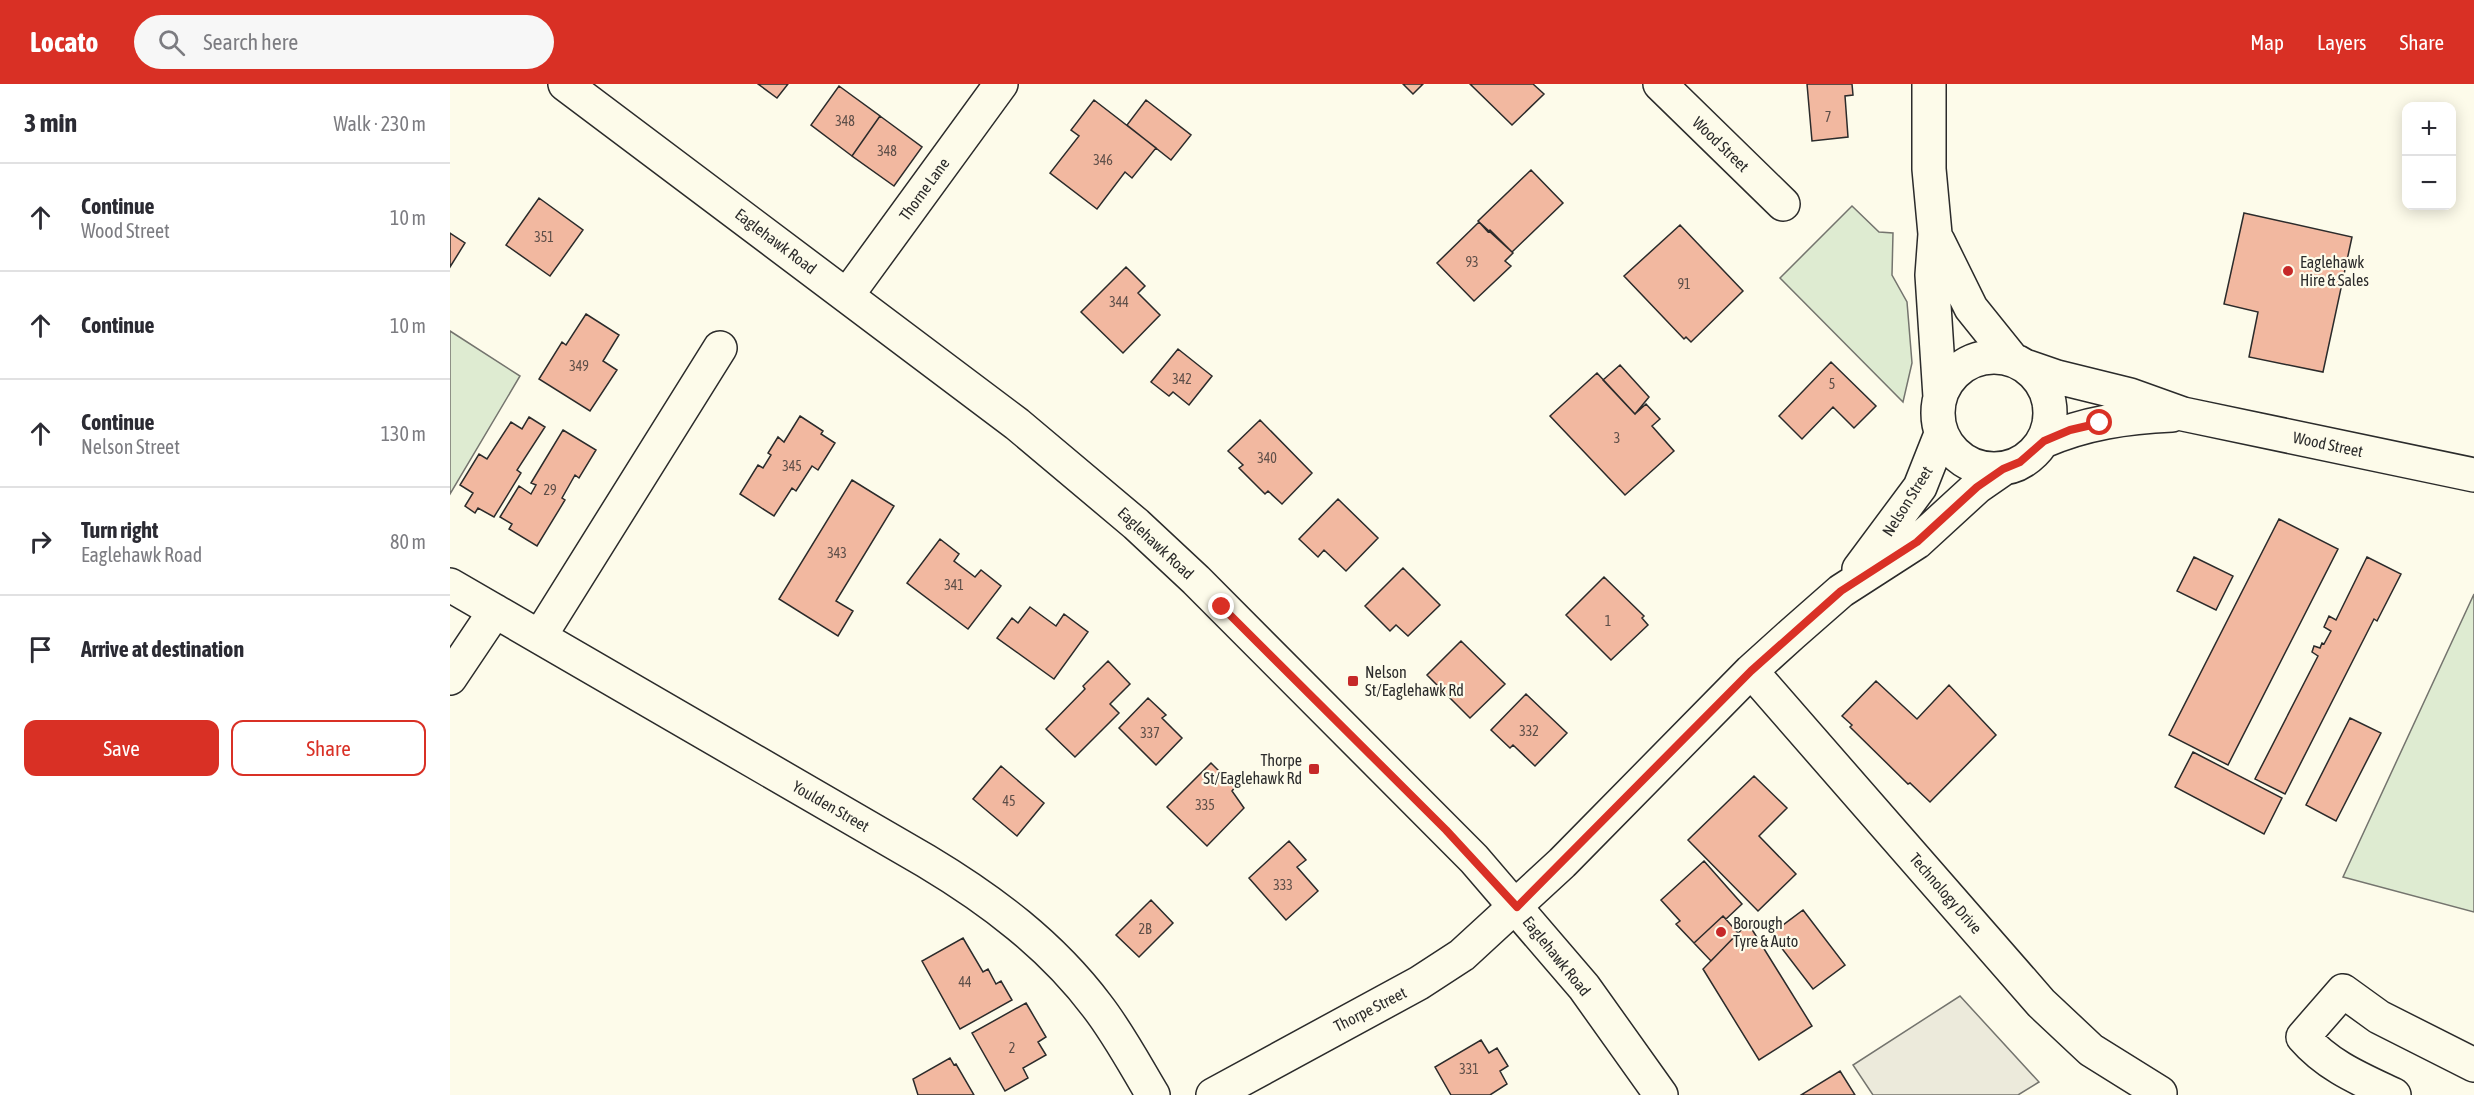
<!DOCTYPE html>
<html lang="en">
<head>
<meta charset="utf-8">
<style>
	body { margin:0; font-family:"Asap Condensed",sans-serif; background:#f7f7f7; color:#2b2b33 }
	.controls { position:absolute; right:18px; top:18px; display:grid; overflow:hidden; border-radius:12px; box-shadow:0 3px 15px #0003 }
	.controls button { width:54px; height:54px; display:grid; place-items:center; padding:0; border:0; border-bottom:2px solid #e1e1e2; background:#fff; color:#2b2b33; font:30px sans-serif }
	.stop { position:absolute; width:18px; height:18px; margin:-14px; border:4px solid #d93025; border-radius:50%; background:#fff }
	.stop.end { background:#d93025; border-color:#fff; box-shadow:0 2px 6px #0008 }
	.list { margin:0; padding:0; list-style:none }
	h2 { display:flex; justify-content:space-between; align-items:center; height:78px; margin:0; padding:0 24px; font-size:26px }
	h2 small { font-size:20px; font-weight:400; color:#7c7c81 }
	.list li { display:grid; grid-template-columns:39px 1fr auto; gap:18px; align-items:center; box-sizing:border-box; height:108px; padding:0 24px; border-top:2px solid #e1e1e2 }
	.list b { display:block; font-size:22px; white-space:nowrap }
	.list p { margin:0; font-size:20px; white-space:nowrap; color:#7c7c81 }
	.list em { font-size:20px; font-style:normal; color:#7c7c81 }
	.actions { display:flex; gap:12px; padding:18px 24px }
	.actions a { flex:1; padding:14px 0; border:2px solid #d93025; border-radius:12px; text-align:center; font-size:21px; color:#d93025 }
	.actions .main { background:#d93025; color:#fff }
	.icon { flex:none; width:33px; height:33px; fill:none; stroke:currentColor; stroke-width:2; stroke-linecap:round; stroke-linejoin:round }
	.map { position:relative; flex:none; width:2024px; height:1011px; overflow:hidden }
	header { display:flex; align-items:center; gap:36px; box-sizing:border-box; height:84px; padding:0 30px; background:#d93025; color:#fff }
	header strong { font-size:28px }
	nav { display:flex; gap:33px; margin-inline-start:auto; font-size:21px }
	.search { width:420px; height:54px; background:#f7f7f7; display:flex; align-items:center; gap:15px; box-sizing:border-box; padding:0 21px; border-radius:33px; color:#7c7c81; font-size:22px }
	main { display:flex }
	aside { flex:1; background:#fff }
	.map>svg:first-child { display:block }
</style>
</head>
<body>
<header>
<strong>Locato</strong>
<div class="search"><svg class="icon" aria-label="search" viewBox="0 0 24 24"><circle cx="10" cy="10" r="6"/><path d="M15 15l6 6"/></svg>Search here</div>
<nav><a>Map</a><a>Layers</a><a>Share</a></nav>
</header>
<main>
<aside>
<h2>3 min<small>Walk · 230 m</small></h2>
<ul class="list">
<li><svg class="icon" aria-label="ahead" viewBox="0 0 24 24"><path d="M12 20V5M6 11l6-6 6 6"/></svg><div><b>Continue</b><p>Wood Street</p></div><em>10 m</em></li>
<li><svg class="icon" aria-label="ahead" viewBox="0 0 24 24"><path d="M12 20V5M6 11l6-6 6 6"/></svg><div><b>Continue</b></div><em>10 m</em></li>
<li><svg class="icon" aria-label="ahead" viewBox="0 0 24 24"><path d="M12 20V5M6 11l6-6 6 6"/></svg><div><b>Continue</b><p>Nelson Street</p></div><em>130 m</em></li>
<li><svg class="icon" aria-label="right" viewBox="0 0 24 24"><path d="M7 20v-9h11M14 6l5 5-5 5"/></svg><div><b>Turn right</b><p>Eaglehawk Road</p></div><em>80 m</em></li>
<li><svg class="icon" aria-label="arrive" viewBox="0 0 24 24"><path d="M6 21V4h12l-3 4 3 4H6"/></svg><div><b>Arrive at destination</b></div></li>
</ul>
<div class="actions"><a class="main">Save</a><a>Share</a></div>
</aside>
<div class="map">
<svg width="2024" height="1011" viewBox="0 0 2024 1011">
	<rect width="100%" height="100%" fill="#fdfbea"/>
	<path fill="#deebd1" stroke="#74746e" stroke-width="1.5" d="M1402,122l27,26 14,1 -1,42 15,27 5,61 -9,39 -123,-124z
		M0,247l70,45 -70,118z
		M2024,510v318l-131,-35z"/>
	<path fill="#eceadb" stroke="#74746e" stroke-width="1.5" d="M1510,912l79,86 -21,13h-145l-20,-30z"/>
	<path fill="#f2b8a0" stroke="#2b2b2b" stroke-width="1.5" d="M308,0h30l-11,14z
		M953,0h20l-10,10z
		M1020,0h63l11,10 -32,31z
		M1357,0h45l1,11 -8,1 3,41 -36,4z
		M389,2l41,30 -28,40 -41,-31z
		M644,16l62,48 -24,30 -7,-6 -28,37 -47,-36 29,-37 -8,-6z
		M696,16l45,35 -20,25 -44,-35z
		M430,32l42,31 -28,39 -42,-30z
		M1081,86l32,33 -51,49 -34,-31z
		M89,114l44,32 -33,46 -44,-31z
		M1794,129l108,24 -29,135 -74,-15 9,-45 -34,-8z
		M1029,138l9,10 2,-2 23,23 -8,8 6,5 -37,35 -37,-38z
		M1230,141l63,66 -52,51 -5,-5 -2,2 -60,-63z
		M0,149l15,10 -15,24z
		M676,183l19,19 -7,7 22,22 -37,38 -42,-41z
		M136,230l33,21 -16,26 14,9 -27,41 -51,-32 23,-37 4,3z
		M728,265l34,27 -23,29 -16,-13 -4,4 -18,-14z
		M1381,278l45,44 -22,22 -21,-21 -31,32 -23,-23z
		M1170,281l29,32 -14,17 -32,-34z
		M1147,289l38,41 11,-10 14,15 -8,7 22,25 -49,44 -75,-79z
		M350,332l23,15 -2,3 14,9 -17,27 -6,-4 -16,25 -4,-3 -18,28 -34,-22 18,-29 5,3 8,-13 -3,-2 10,-16 6,5z
		M79,333l16,10 -28,43 4,3 -27,44 -16,-9 -3,5 -10,-7 8,-13 -13,-8 19,-31 8,5 24,-37 11,7z
		M810,336l52,53 -30,31 -14,-13 -3,3 -26,-26 4,-3 -15,-14z
		M113,346l33,20 -17,28 -4,-3 -13,23 3,2 -28,46 -28,-17 3,-5 -12,-7 19,-31 12,8 5,-9 -5,-2z
		M402,396l42,26 -58,95 17,10 -15,25 -59,-37z
		M888,415l40,39 -32,33 -22,-21 -6,7 -19,-18z
		M1829,435l59,30 -110,216 -59,-30z
		M490,455l19,15 -5,7 21,16 6,-7 20,16 -33,43 -61,-46z
		M1744,473l39,19 -17,34 -39,-19z
		M1917,473l34,17 -24,47 -3,-2 -89,175 -30,-15 63,-123 -6,-4 2,-6 6,2 2,-5 2,1 7,-13 -7,-4 5,-11 7,4z
		M953,484l37,37 -32,31 -12,-11 -6,6 -25,-25z
		M1154,493l40,39 -2,2 6,7 -37,35 -45,-45z
		M580,523l26,19 8,-12 24,18 -34,47 -57,-41 15,-20 6,5z
		M1011,557l44,43 -35,34 -43,-43z
		M658,577l22,23 -20,20 9,9 -44,44 -29,-28 39,-40 -2,-3z
		M1426,597l41,38 32,-34 47,50 -66,67 -20,-19 -2,1 -58,-57 2,-2 -10,-9z
		M1076,610l41,39 -32,33 -22,-21 -3,3 -19,-18z
		M698,614l18,17 -4,3 20,20 -26,27 -37,-37z
		M1900,634l31,15 -45,88 -30,-16z
		M1743,668l89,46 -18,36 -89,-47z
		M761,679l24,24 -3,4 12,17 -37,38 -40,-39z
		M551,682l43,37 -27,33 -44,-37z
		M1304,692l33,32 -28,28 37,38 -38,37 -70,-71z
		M839,757l17,19 -9,7 21,24 -32,29 -37,-42z
		M1254,777l38,43 -16,15 -3,-3 -29,27 -18,-19 4,-3 -19,-21z
		M701,816l22,23 -34,34 -23,-22z
		M1353,826l42,55 -32,24 -42,-55z
		M1273,832l15,17 -27,28 -17,-18z
		M1298,839l64,103 -53,34 -56,-91z
		M513,854l20,34 5,-3 8,15 5,-3 11,19 -52,29 -38,-68z
		M576,919l20,34 -8,5 8,13 -23,13 5,10 -23,13 -33,-58z
		M1031,956l8,13 8,-5 11,18 -8,5 7,13 -17,11h-39l-16,-28z
		M500,974l4,7 2,-1 18,31h-56l-5,-16z
		M1390,987l15,24h-54z"/>
	<g fill="none" stroke-linecap="round" stroke-linejoin="round">
		<defs>
			<path id="minor" d="M1210,0l123,120
				M1479,0v85l6,65 -3,41 8,122
				M1488,157l33,67 41,51
				M398,210l153,-210
				M1488 329a56 56 0 1 1 112 0a56 56 0 1 1-112 0Z
				M1578,283l29,10 73,18 53,19 291,61
				M1594,357c41,-18 83,-24 128,-26
				M1409,485l61,-82 21,-53
				M0,501l476,276c65,39 125,84 171,145 21,27 38,59 56,89
				M90,552l180,-288
				M1301,587l290,332 50,47 69,43
				M0,594l45,-67
				M763,1011l206,-112 43,-28 100,-92 189,-192 41,-37 49,-43 76,-49 60,-55 26,-18
				M1944,1011c-34,-16 -66,-29 -91,-58l40,-46 36,26 95,48"/>
			<path id="major" d="M115,0l452,340 119,100 60,56 278,279 110,128 77,108"/>
		</defs>
		<use href="#minor" stroke="#2b2b2b" stroke-width="36"/>
		<use href="#major" stroke="#2b2b2b" stroke-width="36"/>
		<use href="#minor" stroke="#fdfbea" stroke-width="33"/>
		<use href="#major" stroke="#fdfbea" stroke-width="33"/>
	</g>
	<g fill="none" stroke-linecap="round" stroke-linejoin="round">
		<path stroke="#d93025" stroke-width="8" d="M772,523l224,223 71,77 234,-236 90,-80 76,-49 60,-55 26,-18 17,-7 24,-21 26,-11 30,-7"/>
	</g>
	<g fill="#c62828" stroke="#fdfbea" stroke-width="2">
		<circle cx="1838" cy="187" r="6"/>
		<rect x="897" y="591" width="12" height="12" rx="3"/>
		<rect x="858" y="679" width="12" height="12" rx="3"/>
		<circle cx="1271" cy="848" r="6"/>
	</g>
	<g text-anchor="middle" stroke-width="4.5" stroke-linejoin="round" paint-order="stroke">
		<g font-size="14" fill="#5d4e48">
			<text x="1378" y="38">7</text>
			<text x="395" y="42">348</text>
			<text x="437" y="72">348</text>
			<text x="653" y="81">346</text>
			<text x="94" y="158">351</text>
			<text x="1022" y="183">93</text>
			<text x="1234" y="205">91</text>
			<text x="669" y="223">344</text>
			<text x="129" y="287">349</text>
			<text x="732" y="300">342</text>
			<text x="1382" y="305">5</text>
			<text x="1167" y="359">3</text>
			<text x="817" y="379">340</text>
			<text x="342" y="387">345</text>
			<text x="100" y="411">29</text>
			<text x="387" y="474">343</text>
			<text x="504" y="506">341</text>
			<text x="1158" y="542">1</text>
			<text x="1079" y="652">332</text>
			<text x="700" y="654">337</text>
			<text x="559" y="722">45</text>
			<text x="755" y="726">335</text>
			<text x="833" y="806">333</text>
			<text x="695" y="850">2B</text>
			<text x="515" y="903">44</text>
			<text x="562" y="969">2</text>
			<text x="1019" y="990">331</text>
		</g>
		<g font-size="16" fill="#2b2b2b" stroke="#fdfbea">
			<text transform="translate(1271 60) rotate(44)" y="6">Wood Street</text>
			<text transform="translate(474 105) rotate(-54)" y="6">Thorne Lane</text>
			<text transform="translate(326 157) rotate(37)" y="6">Eaglehawk Road</text>
			<text transform="translate(1878 360) rotate(12)" y="6">Wood Street</text>
			<text transform="translate(1457 417) rotate(-58)" y="6">Nelson Street</text>
			<text transform="translate(706 459) rotate(43)" y="6">Eaglehawk Road</text>
			<text transform="translate(381 722) rotate(30)" y="6">Youlden Street</text>
			<text transform="translate(1496 809) rotate(49)" y="6">Technology Drive</text>
			<text transform="translate(1107 872) rotate(51)" y="6">Eaglehawk Road</text>
			<text transform="translate(920 925) rotate(-27)" y="6">Thorpe Street</text>
		</g>
		<g font-size="16" fill="#2b2b2b" stroke="#fdfbea" text-anchor="start">
			<text x="1850" y="184">Eaglehawk<tspan x="1850" dy="18">Hire &amp; Sales</tspan></text>
			<text x="915" y="594">Nelson<tspan x="915" dy="18">St/Eaglehawk Rd</tspan></text>
			<text x="852" y="682" text-anchor="end">Thorpe<tspan x="852" dy="18">St/Eaglehawk Rd</tspan></text>
			<text x="1283" y="845">Borough<tspan x="1283" dy="18">Tyre &amp; Auto</tspan></text>
		</g>
	</g>
</svg>
<div class="controls">
<button>+</button>
<button>−</button>
</div>
<div class="stop" style="left:1650px;top:339px"></div>
<div class="stop end" style="left:772px;top:523px"></div>
</div>
</main>
</body>
</html>
